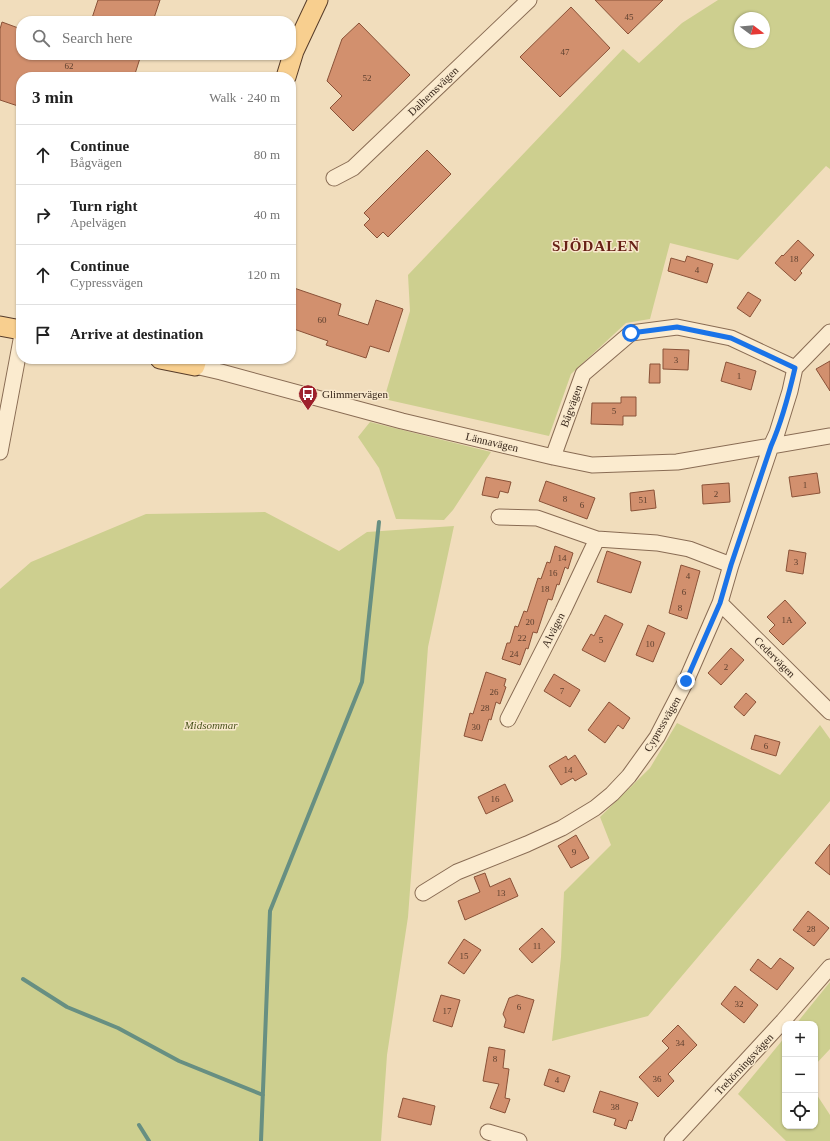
<!DOCTYPE html>
<html lang="en">
<head>
<meta charset="utf-8">
<style>
	body { margin:0; font-family:"Times New Roman",serif; background:#f6f6f6; color:#222 }
	.controls { position:absolute; right:12px; bottom:12px; display:grid; overflow:hidden; border-radius:8px; box-shadow:0 1px 3px #0004 }
	.controls button { width:36px; height:36px; display:grid; place-items:center; padding:0; border:0; border-bottom:1px solid #e0e0e0; background:#fff; color:#222; font:20px sans-serif }
	.compass { position:absolute; left:734px; top:12px; width:36px; height:36px; border-radius:50%; background:#fff; box-shadow:0 1px 3px #0004; rotate:106deg }
	.stop { position:absolute; width:12px; height:12px; margin:-9px; border:3px solid #1a73e8; border-radius:50%; background:#fff }
	.stop.end { background:#1a73e8; border-color:#fff; box-shadow:0 1px 4px #0008 }
	.list { margin:0; padding:0; list-style:none }
	h2 { display:flex; justify-content:space-between; align-items:center; height:52px; margin:0; padding:0 16px; font-size:17px }
	h2 small { font-size:13px; font-weight:400; color:#767676 }
	.list li { display:grid; grid-template-columns:26px 1fr auto; gap:12px; align-items:center; box-sizing:border-box; height:60px; padding:0 16px; border-top:1px solid #e0e0e0 }
	.list b { display:block; font-size:15px; white-space:nowrap }
	.list p { margin:0; font-size:13px; white-space:nowrap; color:#767676 }
	.list em { font-size:13px; font-style:normal; color:#767676 }
	.icon { flex:none; width:22px; height:22px; fill:none; stroke:currentColor; stroke-width:2; stroke-linecap:round; stroke-linejoin:round }
	.map { position:relative; flex:none; width:830px; height:1141px; overflow:hidden }
	.search { position:absolute; background:#fff; box-shadow:0 1px 3px #0004; left:16px; top:16px; width:280px; height:44px; display:flex; align-items:center; gap:10px; box-sizing:border-box; padding:0 14px; border-radius:16px; color:#767676; font-size:15px }
	.panel { position:absolute; background:#fff; box-shadow:0 1px 3px #0004; left:16px; top:72px; width:280px; height:292px; border-radius:16px }
	.map>svg:first-child { display:block }
</style>
</head>
<body>
<div class="map">
<svg width="830" height="1141" viewBox="0 0 830 1141">
	<rect width="100%" height="100%" fill="#f1ddbc"/>
	<path fill="#cdcf8f" fill-rule="evenodd" d="M718,0h112v169l-4,-3 -88,94 -68,-17 -20,76 -24,4 -55,51 -22,62 -165,-37 26,-88 -2,-36 215,-226 16,14 43,-40zM740,18h24v24h-24z
		M370,422l121,30 -38,58 -9,10 -48,-1 -17,-51 -21,-31z
		M265,512l74,39 28,-19 87,-6 -26,121 -20,270 -21,138 -6,86h-381v-552l31,-27 115,-48z
		M677,723l103,52 40,-50 10,14v62l-182,215 -96,25 9,-84 3,-65 47,-47 -11,-28 50,-49z
		M830,982v67l-15,16v-41h-19z
		M785,1037v89h30v-34l15,23v26h-44l-48,-47z"/>
	<g fill="none" stroke-linecap="round" stroke-linejoin="round">
		<path stroke="#678f82" stroke-width="4" d="M23,979l44,28 51,21 61,33 84,34
			M139,1125l10,16
			M261,1141l9,-230 92,-229 17,-160"/>
	</g>
	<path fill="#d2906e" stroke="#8a5238" d="M98,0h62l-7,21h-62z
		M595,0h68l-35,34z
		M571,7l39,41 -50,49 -40,-40z
		M2,22l19,7v26h120l-7,22h-113v30l-21,-7v-71z
		M359,23l51,52 -57,56 -23,-23 12,-12 -15,-15 15,-42z
		M427,150l24,24 -63,63 -5,-5 -6,6 -13,-13 6,-6 -6,-6z
		M798,240l16,15 -14,16 2,2 -7,8 -20,-18 7,-8 1,1z
		M687,256l26,8 -6,19 -39,-12 3,-13 14,4z
		M294,288l47,16 -3,11 30,10 8,-25 27,9 -14,43 -19,-6 -4,12 -40,-13 2,-4 -37,-13v-31z
		M748,292l13,8 -11,17 -13,-9z
		M663,349l26,1 -1,20 -25,-1z
		M830,361v30l-14,-22z
		M726,362l30,9 -5,19 -30,-9z
		M650,364h10v19h-11z
		M621,397h15v19h-13v9l-32,-1 1,-21h29z
		M817,473l3,20 -28,4 -3,-20z
		M486,477l25,5 -3,11 -8,-2 -2,7 -16,-3z
		M546,481l49,17 -8,21 -48,-18z
		M729,483l1,19 -27,2 -1,-19z
		M654,490l2,18 -25,3 -1,-18z
		M555,546l18,7 -5,16 -3,-2 -6,18 -2,-1 -5,16 -4,-1 -11,34 -4,-1 -5,17 -2,-1 -6,17 -18,-6 5,-16h3l5,-17 3,1 6,-16 3,1 11,-34 3,1 6,-17 3,1z
		M789,550l17,3 -3,21 -17,-3z
		M607,551l34,11 -10,31 -34,-11z
		M681,565l19,6 -13,48 -18,-6z
		M785,600l21,23 -23,22 -14,-14 6,-6 -8,-8z
		M605,615l18,9 -18,38 -23,-12 9,-16 3,2z
		M648,625l17,8 -12,29 -17,-7z
		M731,648l13,12 -23,25 -13,-12z
		M486,672l20,7 -2,7 2,1 -6,17 -4,-2 -5,18 -2,-1 -7,22 -18,-5 6,-23 3,1z
		M554,674l26,16 -10,17 -26,-16z
		M746,693l10,9 -12,14 -10,-9z
		M609,702l21,16 -7,11 -5,-4 -13,18 -17,-13z
		M755,735l25,7 -4,14 -25,-7z
		M575,755l12,19 -12,7 -2,-3 -12,7 -12,-19 17,-10 2,4z
		M505,784l8,17 -27,13 -8,-17z
		M576,835l13,23 -18,10 -13,-22z
		M830,844v31l-15,-12z
		M485,873l5,14 20,-9 8,18 -53,24 -7,-19 22,-9 -6,-15z
		M808,911l21,17 -15,18 -21,-16z
		M542,928l13,14 -23,21 -13,-14z
		M464,939l17,11 -17,24 -16,-11z
		M780,958l14,10 -17,22 -27,-20 8,-11 13,10z
		M735,986l23,19 -14,18 -23,-19z
		M441,995l19,5 -8,27 -19,-6z
		M517,995l17,5 -10,33 -20,-6 2,-7 -3,-6 6,-16z
		M678,1025l19,20 -29,29 6,7 -16,16 -19,-20 30,-29 -7,-7z
		M489,1047l16,3 -2,18 6,1 -4,29 5,1 -5,14 -15,-5 9,-24 -16,-3z
		M549,1069l21,7 -6,16 -20,-7z
		M600,1091l38,12 -6,18 -3,-1 -3,9 -12,-4 2,-6 -23,-7z
		M403,1098l32,8 -4,19 -33,-8z"/>
	<g fill="none" stroke-linecap="round" stroke-linejoin="round">
		<defs>
			<path id="minor" d="M334,178l19,-10 176,-168
				M195,366l26,6 181,49 151,36 39,8 85,-3 153,-26
				M0,452l21,-112
				M553,457l30,-83 48,-41 46,-6 54,11 64,30
				M499,517l38,1 60,21 60,4 32,6 42,16
				M720,603l110,109
				M508,719l55,-108 34,-72
				M423,893l34,-21 70,-28 35,-16 33,-20 17,-14 17,-18 28,-39 29,-56 34,-78 11,-38 40,-119 6,-13 13,-42 5,-23 35,-36
				M488,1132l31,9
				M672,1141l111,-120 47,-54"/>
			<path id="major" d="M286,77l8,-26 24,-51
				M0,326l21,4
				M160,359l35,7 2,-7"/>
		</defs>
		<use href="#minor" stroke="#896c54" stroke-width="17"/>
		<use href="#major" stroke="#563b29" stroke-width="21"/>
		<use href="#minor" stroke="#fbebcf" stroke-width="15"/>
		<use href="#major" stroke="#f8cf8f" stroke-width="19"/>
	</g>
	<g fill="none" stroke-linecap="round" stroke-linejoin="round">
		<path stroke="#1a73e8" stroke-width="5" d="M631,333l46,-6 54,11 64,30c-6,26 -13,53 -24,78l-40,119 -11,38 -34,78"/>
	</g>
	<defs>
		<symbol id="bus-pin" viewBox="-11 -11 22 30"><path d="M0 17L-7.5 6A9.5 9.5 0 1 1 7.5 6Z" fill="#9d202b" stroke="#f8e8cc"/><path d="M-5-6H5V4H4V6H2V4H-2V6H-4V4H-5ZM-3.5-4V0h7V-4ZM-3.5 1.2v1.5H-2V1.2ZM2 1.2v1.5H3.5V1.2Z" fill="#fff"/></symbol>
	</defs>
	<g fill-rule="evenodd">
		<use href="#bus-pin" x="297" y="383" width="22" height="30"/>
	</g>
	<g text-anchor="middle" stroke-width="3" stroke-linejoin="round" paint-order="stroke">
		<g font-size="9" fill="#5e402f">
			<text x="629" y="20">45</text>
			<text x="565" y="55">47</text>
			<text x="69" y="69">62</text>
			<text x="367" y="81">52</text>
			<text x="794" y="262">18</text>
			<text x="697" y="273">4</text>
			<text x="322" y="323">60</text>
			<text x="676" y="363">3</text>
			<text x="739" y="379">1</text>
			<text x="614" y="414">5</text>
			<text x="805" y="488">1</text>
			<text x="716" y="497">2</text>
			<text x="565" y="502">8</text>
			<text x="643" y="503">51</text>
			<text x="582" y="508">6</text>
			<text x="562" y="561">14</text>
			<text x="796" y="565">3</text>
			<text x="553" y="576">16</text>
			<text x="688" y="579">4</text>
			<text x="545" y="592">18</text>
			<text x="684" y="595">6</text>
			<text x="680" y="611">8</text>
			<text x="787" y="623">1A</text>
			<text x="530" y="625">20</text>
			<text x="522" y="641">22</text>
			<text x="601" y="643">5</text>
			<text x="650" y="647">10</text>
			<text x="514" y="657">24</text>
			<text x="726" y="670">2</text>
			<text x="562" y="694">7</text>
			<text x="494" y="695">26</text>
			<text x="485" y="711">28</text>
			<text x="476" y="730">30</text>
			<text x="766" y="749">6</text>
			<text x="568" y="773">14</text>
			<text x="495" y="802">16</text>
			<text x="574" y="855">9</text>
			<text x="501" y="896">13</text>
			<text x="811" y="932">28</text>
			<text x="537" y="949">11</text>
			<text x="464" y="959">15</text>
			<text x="739" y="1007">32</text>
			<text x="519" y="1010">6</text>
			<text x="447" y="1014">17</text>
			<text x="680" y="1046">34</text>
			<text x="495" y="1062">8</text>
			<text x="657" y="1082">36</text>
			<text x="557" y="1083">4</text>
			<text x="615" y="1110">38</text>
		</g>
		<g font-size="11" fill="#37261a" stroke="#f8e8cc">
			<text transform="translate(433 91) rotate(-44)" y="4">Dalhemsvägen</text>
			<text transform="translate(571 406) rotate(-70)" y="4">Bågvägen</text>
			<text transform="translate(492 442) rotate(13)" y="4">Lännavägen</text>
			<text transform="translate(553 630) rotate(-63)" y="4">Alvägen</text>
			<text transform="translate(775 657) rotate(45)" y="4">Cedervägen</text>
			<text transform="translate(662 724) rotate(-60)" y="4">Cypressvägen</text>
			<text transform="translate(744 1064) rotate(-47)" y="4">Trehörningsvägen</text>
		</g>
		<g font-size="11" fill="#37261a" stroke="#f8e8cc" text-anchor="start">
			<text x="322" y="398">Glimmervägen</text>
		</g>
		<g font-size="11" font-style="italic" fill="#4c551f" stroke="#f8e8cc">
			<text x="211" y="729">Midsommar</text>
		</g>
		<g font-size="15" font-weight="bold" letter-spacing="1" fill="#672116" stroke="#f8e8cc">
			<text x="596" y="251">SJÖDALEN</text>
		</g>
	</g>
</svg>
<div class="controls">
<button>+</button>
<button>−</button>
<button><svg class="icon" aria-label="locate" viewBox="0 0 24 24"><circle cx="12" cy="12" r="6"/><path d="M12 2v4M12 18v4M2 12h4M18 12h4"/></svg></button>
</div>
<svg class="compass" viewBox="-18 -18 36 36"><path d="M0-13l5 13h-10z" fill="#e53935"/><path d="M0 13l5-13h-10z" fill="#767676"/></svg>
<div class="stop" style="left:631px;top:333px"></div>
<div class="stop end" style="left:686px;top:681px"></div>
<div class="search"><svg class="icon" aria-label="search" viewBox="0 0 24 24"><circle cx="10" cy="10" r="6"/><path d="M15 15l6 6"/></svg>Search here</div>
<section class="panel">
<h2>3 min<small>Walk · 240 m</small></h2>
<ul class="list">
<li><svg class="icon" aria-label="ahead" viewBox="0 0 24 24"><path d="M12 20V5M6 11l6-6 6 6"/></svg><div><b>Continue</b><p>Bågvägen</p></div><em>80 m</em></li>
<li><svg class="icon" aria-label="right" viewBox="0 0 24 24"><path d="M7 20v-9h11M14 6l5 5-5 5"/></svg><div><b>Turn right</b><p>Apelvägen</p></div><em>40 m</em></li>
<li><svg class="icon" aria-label="ahead" viewBox="0 0 24 24"><path d="M12 20V5M6 11l6-6 6 6"/></svg><div><b>Continue</b><p>Cypressvägen</p></div><em>120 m</em></li>
<li><svg class="icon" aria-label="arrive" viewBox="0 0 24 24"><path d="M6 21V4h12l-3 4 3 4H6"/></svg><div><b>Arrive at destination</b></div></li>
</ul>
</section>
</div>
</body>
</html>
